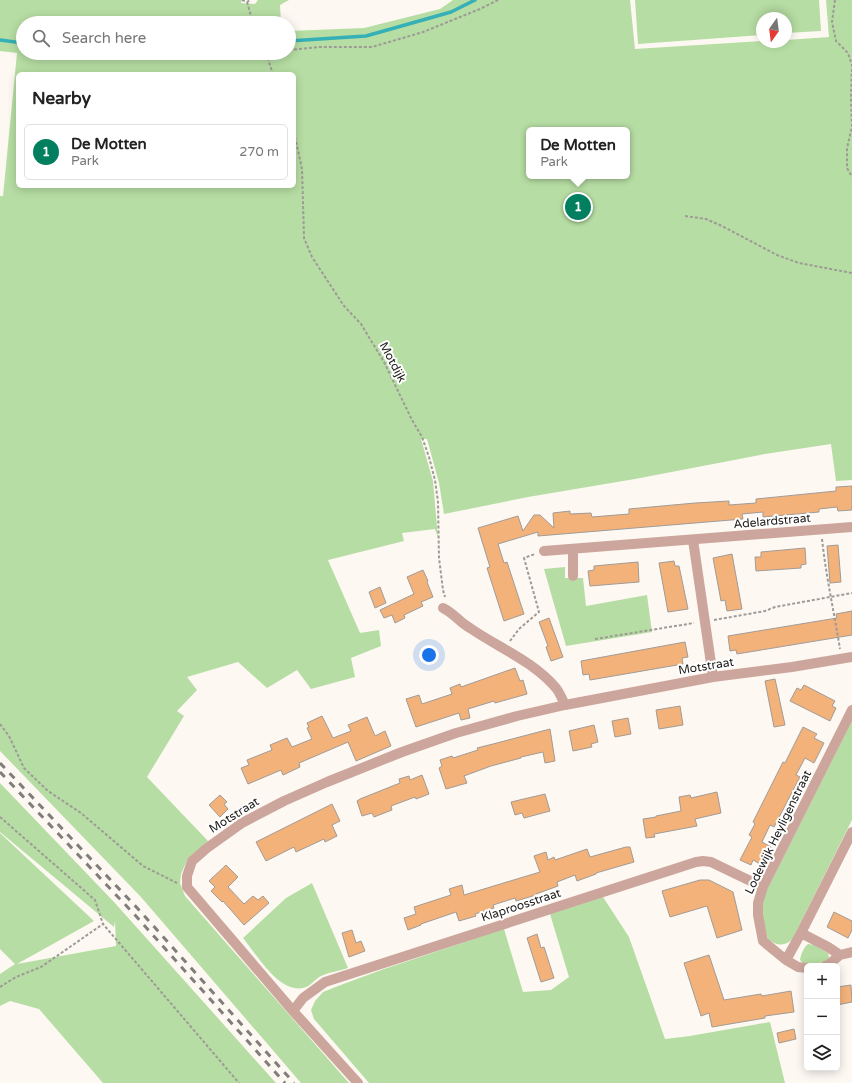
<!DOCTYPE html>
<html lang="en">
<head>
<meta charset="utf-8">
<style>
	body { margin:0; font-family:"Varela Round",sans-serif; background:#f6f6f6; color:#222 }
	.controls { position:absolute; right:12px; bottom:12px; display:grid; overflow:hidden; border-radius:6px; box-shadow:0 2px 10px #0003 }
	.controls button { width:36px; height:36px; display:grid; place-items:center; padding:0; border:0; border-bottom:1px solid #e0e0e0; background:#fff; color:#222; font:20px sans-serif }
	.compass { position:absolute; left:756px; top:12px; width:36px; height:36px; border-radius:50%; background:#fff; box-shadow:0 2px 10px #0003; rotate:194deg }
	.you { position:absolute; left:429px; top:655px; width:14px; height:14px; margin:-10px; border:3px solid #fff; border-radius:50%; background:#1a73e8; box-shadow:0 0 0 6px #1a73e833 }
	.badge { display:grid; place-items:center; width:26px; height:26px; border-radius:50%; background:#017f5e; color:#fff; font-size:13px; font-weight:700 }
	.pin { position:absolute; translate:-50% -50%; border:2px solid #fff; box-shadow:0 1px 4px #0006 }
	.popup { position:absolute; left:526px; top:127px; width:104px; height:52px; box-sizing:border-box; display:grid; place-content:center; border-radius:6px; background:#fff; filter:drop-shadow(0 1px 3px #0005); font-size:13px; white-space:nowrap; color:#767676 }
	.popup b { font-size:15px; color:#222 }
	.popup::after { content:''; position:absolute; left:50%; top:100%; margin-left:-8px; border:8px solid transparent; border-top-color:#fff }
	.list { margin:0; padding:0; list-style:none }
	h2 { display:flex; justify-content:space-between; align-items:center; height:52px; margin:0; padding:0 16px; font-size:17px }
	h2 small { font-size:13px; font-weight:400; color:#767676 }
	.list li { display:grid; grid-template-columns:26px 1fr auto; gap:12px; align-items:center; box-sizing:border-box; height:56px; margin:0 8px 8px; padding:0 8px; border:1px solid #e0e0e0; border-radius:6px }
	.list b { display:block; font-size:15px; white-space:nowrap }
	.list p { margin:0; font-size:13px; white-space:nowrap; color:#767676 }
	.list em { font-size:13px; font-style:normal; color:#767676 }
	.icon { flex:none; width:22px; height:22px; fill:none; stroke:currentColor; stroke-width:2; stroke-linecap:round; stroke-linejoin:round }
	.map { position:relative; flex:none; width:852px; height:1083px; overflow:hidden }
	.search { position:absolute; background:#fff; box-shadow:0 2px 10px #0003; left:16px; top:16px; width:280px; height:44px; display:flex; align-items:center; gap:10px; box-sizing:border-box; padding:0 14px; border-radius:22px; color:#767676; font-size:15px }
	.panel { position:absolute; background:#fff; box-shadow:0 2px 10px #0003; left:16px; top:72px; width:280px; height:116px; border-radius:6px }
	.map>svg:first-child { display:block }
</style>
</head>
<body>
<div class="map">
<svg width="852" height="1083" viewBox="0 0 852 1083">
	<rect width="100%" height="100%" fill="#fdf8f2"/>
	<path fill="#b6dda3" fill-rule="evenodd" d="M0,0h242l-1,3 14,1 3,-4h31l-9,5 1,18h-258v30h266v-22l75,-3 76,-19 13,-9h177l5,49 127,-8 24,1v-2l43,-3 -3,-37h26v480l-16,1 -5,-37 -66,10 -130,25 -107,18 -84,17 -5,-31 -12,-44h-6l12,42 5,57 -3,-9 -33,4 2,8 -76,19 32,73 19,-3 2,16 -30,12 4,19 -44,12 -14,-19 -30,18 -29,-26 -51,15 10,13 -20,21 7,5 -37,61 61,64 -20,17 -7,16 -1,9 5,13 164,187h-48l-160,-186 -141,-146v-555h3l14,-143 -17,-2zM18,74h276v112h-276zM529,130h98v46h-98z
		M635,0h184l2,31 -35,2v-15h-24v17l-124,9z
		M565,567v11h18l3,28 61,-11 5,37 -86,14 -22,-77z
		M852,721v99l-59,118c-7,9 -17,8 -25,1l-7,-28 4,-17z
		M0,783l114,119 162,181h-173l-64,-74 -29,-8 -10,5v-32l15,-10 -15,-15v-116l94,88 -77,43 99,-18 -1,-25 -1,6 -114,-95z
		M312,883l36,85c-8,3 -19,4 -27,8 -6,3 -11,11 -18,12 -24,5 -46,-33 -60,-50l43,-40z
		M603,897l26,40 36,102 25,-3 80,-14 15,61h-416l-55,-64 -3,-9 4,-9 8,-9 15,-6 46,-17 120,-40 19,63 28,-2 18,-13 -19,-63z
		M808,944l6,1 14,8 1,4 -2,4c-8,2 -22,7 -27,-1 1,-6 4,-13 8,-16z"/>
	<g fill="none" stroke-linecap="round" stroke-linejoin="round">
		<path stroke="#34b0b6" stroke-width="3.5" d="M0,40l23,3
			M289,41l77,-5 85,-24 24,-12
			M88,53h15"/>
	</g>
	<path fill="#f4b27b" stroke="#a19b96" d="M852,486v24l-14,1 -1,-4 -18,2v3l-56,5v-5l-21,2 1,5 -205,17v-4l-40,12 6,19 3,-1 17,52 -20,7 -17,-53 3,-1 -12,-39 40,-12 5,15 11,-16h6l14,13 -1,-15 17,-2v3l21,-1 1,4 37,-3v-5l66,-6 34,-2v4l27,-2v-4l80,-8v-4z
		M838,545l3,37 -11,1 -3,-37z
		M805,548l1,16 -5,1v3l-45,3 -1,-14h6v-5z
		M732,554l10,55 -15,2 -2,-11 -4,1 -8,-43z
		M674,561l1,5h4l9,43 -20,3 -9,-49z
		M638,562l1,20 -49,4 -2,-15 6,-1v-4z
		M423,570l5,11 -1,1 6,15 -12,5 2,4 -19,9 1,3 -10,5 -3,-8 -8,3 -4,-8 34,-16 -7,-17z
		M380,587l6,16 -11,5 -6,-16z
		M852,611v24l-115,19 -1,-4 -6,1 -2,-15 109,-18 -1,-4z
		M549,618l14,39 -12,4 -5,-14 2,-1 -9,-24z
		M685,642l3,15 -6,1 1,6 -93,16 -1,-6 -6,1 -2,-14z
		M515,668l5,13 3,-1 4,14 -32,9 -1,-2 -26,8 2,9 -9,2 -2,-7 -43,14 -10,-28 13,-4 3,9 30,-10 -2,-6 10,-4 1,3z
		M775,679l10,46 -11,2 -9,-46z
		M804,685l31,16 -3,5 4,2 -6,13 -40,-20 7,-13 4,2z
		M680,706l3,19 -24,4 -3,-19z
		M322,716l11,22 18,-7 -3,-6 19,-8 8,19 10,-5 6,15 -35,15 -8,-19 -49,21 1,4 -17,8 -2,-5 -33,14 -7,-16 8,-3 -2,-5 25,-10 -2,-5 17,-7 5,9 20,-8 -5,-11 2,-1 -2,-4z
		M628,718l3,16 -16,3 -3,-16z
		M594,725l4,17 -7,2 1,3 -19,4 -4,-20z
		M803,727l14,7 -3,4 10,5 -10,20 -9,-5 -9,17 4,2 -26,50 -4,-2 -8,17 9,5 -9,18 -9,-5 -2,5 -11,-5 12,-23 -3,-2 6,-11 -2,-2 30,-60 2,1z
		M550,729l5,32 -10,2 -2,-11 -22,5v1l-30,8 -27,10 3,7 -21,6 -7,-21 3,-2 -2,-6 12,-4 1,2 25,-8 -1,-2 16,-4z
		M422,775l7,19 -13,5 -1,-2 -24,9 1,4 -18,7 -2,-4 -10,3 -5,-15 3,-2 40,-16 -1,-4 10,-3 1,4z
		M717,792l4,21 -26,6 2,7 -43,8 1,3 -9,1 -3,-19 13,-2v-1l25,-5 -2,-14 11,-2 1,3z
		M545,794l5,17 -26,7 -2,-5 -7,2 -4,-13z
		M220,795l7,7 -3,2 4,5 -8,8 -11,-12z
		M332,804l8,17 -8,4 5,11 -12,6 -1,-3 -28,13 -2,-5 -28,14 -10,-19z
		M626,847h4l4,15 -38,11v1l-19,7 -2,-6 -18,7 1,4 -22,8v1l-20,6 -1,-3 -22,7 1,3 -19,6 1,2 -17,5 -3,-9 -35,12v1l-13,5 -4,-12 12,-4 -2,-7 37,-12 -2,-6 13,-4 2,10 76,-23 -6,-16 12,-4 2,8 6,-3 1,3 32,-11 3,8z
		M226,865l12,12 -10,10 16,17 9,-8 5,4 5,-4 6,7 -25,22 -21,-24 -1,1 -11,-11 4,-4 -6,-6z
		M700,880h9l24,12 9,38 -25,8 -10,-32 -37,11 -8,-26z
		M834,912l18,9v9l-4,8 -21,-11z
		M352,930l4,13 5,-2 4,10 -16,6 -7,-24z
		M537,934l4,14 3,-1 10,31 -13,4 -14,-44z
		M709,955l15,45 37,-6 1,2 29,-5 3,21 -29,4v2l-53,9 -3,-14 -8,3 -17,-53z
		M851,985l1,17 -15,3v-18z
		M794,1029l2,10 -17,4 -2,-10z"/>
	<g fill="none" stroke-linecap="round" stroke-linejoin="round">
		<path stroke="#9e9a96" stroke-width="2" stroke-dasharray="3 2" stroke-linecap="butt" d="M242,0l5,2 3,-2
			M835,0l-3,22 4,19 12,12 4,12 -1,33 1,29 -5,21v20l5,9
			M247,2l6,21
			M289,50l30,-3h53l51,-15 57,-23 18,-9
			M266,53l7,21
			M294,132l8,37 2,69 8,19 32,49 17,18 23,38 28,58 10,17 7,20 6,23 3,22 1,56 4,32 2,7
			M685,216l21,3 16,7 55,29 22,8 53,10
			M822,539c4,37 12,73 18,110
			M714,620l51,-9 10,-4 77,-14
			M595,639l99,-16
			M510,641l9,-12 20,-17 -15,-54 11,-4
			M0,724l9,12 15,32 24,23 33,22 62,53 34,17
			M0,817l95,83 8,24 136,159
			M0,987l16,-10 25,-10 62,-43"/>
		<path stroke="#cca69c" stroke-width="10" d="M693,540l20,137
			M544,551l308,-24
			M573,576v-27
			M443,608c12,6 16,14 27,20 29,20 63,33 86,60 4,5 6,11 9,17
			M801,933l27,14 12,8 12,-3
			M786,960l15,-27 51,-101
			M825,966l3,-1 12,-10
			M807,968l-9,-1 -12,-7 -23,-19 -5,-26v-12l5,-16 89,-177
			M293,1011l10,-13 22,-16 371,-120 7,-1 8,1 52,25
			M358,1083l-65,-72 -106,-124v-11l5,-15 15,-13 35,-25 42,-22 43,-19 75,-30 54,-19 61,-17 48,-11 148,-28 79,-10 60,-10"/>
		<path stroke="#817d7a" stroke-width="3" stroke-dasharray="7 7" stroke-linecap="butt" d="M0,763l140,148 154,172
			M0,772l135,143 150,168"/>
	</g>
	<g text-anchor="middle" stroke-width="4" stroke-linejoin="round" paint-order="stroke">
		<g font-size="12" fill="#22201e" stroke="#fff">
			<text transform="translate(393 362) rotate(62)" y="4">Motdijk</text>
			<text transform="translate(772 521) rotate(-5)" y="4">Adelardstraat</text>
			<text transform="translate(706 666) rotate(-9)" y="4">Motstraat</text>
			<text transform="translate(234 815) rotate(-32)" y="4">Motstraat</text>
			<text transform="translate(778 832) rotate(-64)" y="4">Lodewijk Heyligenstraat</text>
			<text transform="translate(521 905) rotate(-18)" y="4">Klaproosstraat</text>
		</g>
	</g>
</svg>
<div class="controls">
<button>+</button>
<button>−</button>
<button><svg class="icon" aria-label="layers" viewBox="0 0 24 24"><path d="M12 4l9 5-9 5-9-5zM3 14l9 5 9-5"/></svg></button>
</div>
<svg class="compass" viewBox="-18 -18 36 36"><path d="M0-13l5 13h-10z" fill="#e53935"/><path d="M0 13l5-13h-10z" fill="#767676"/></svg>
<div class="you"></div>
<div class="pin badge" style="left:578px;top:207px">1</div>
<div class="popup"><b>De Motten</b>Park</div>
<div class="search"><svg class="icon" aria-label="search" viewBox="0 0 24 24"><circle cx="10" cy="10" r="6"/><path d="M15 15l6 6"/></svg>Search here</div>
<section class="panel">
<h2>Nearby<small></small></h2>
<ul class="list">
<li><span class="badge">1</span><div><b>De Motten</b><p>Park</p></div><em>270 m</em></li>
</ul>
</section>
</div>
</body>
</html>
